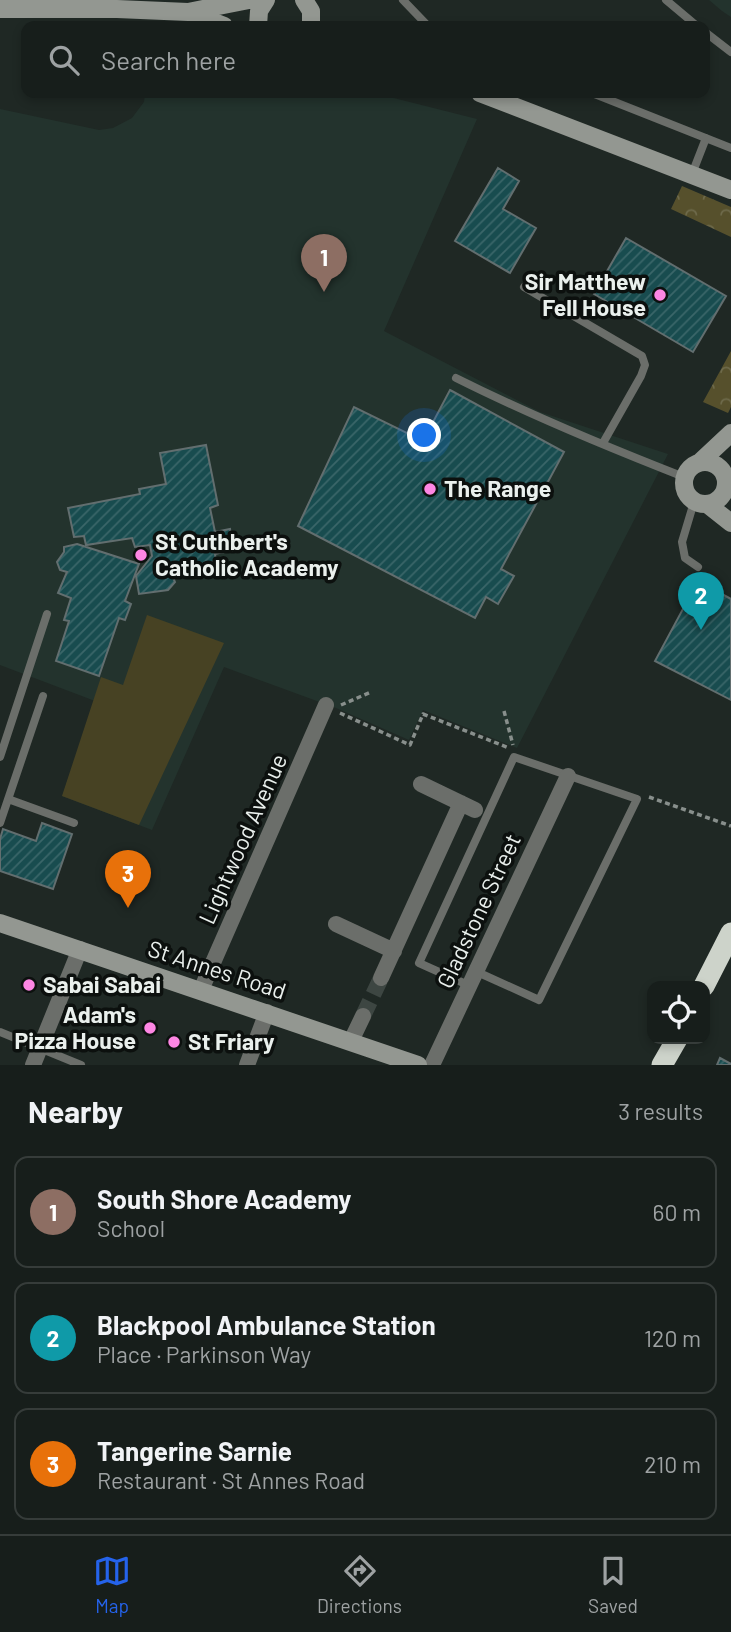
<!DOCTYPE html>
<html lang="en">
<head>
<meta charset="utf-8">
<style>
	body { margin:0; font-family:Barlow,sans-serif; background:#202724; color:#f1f3f6 }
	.controls { position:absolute; right:21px; bottom:21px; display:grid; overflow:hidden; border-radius:14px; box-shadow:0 4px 10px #0003 }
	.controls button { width:63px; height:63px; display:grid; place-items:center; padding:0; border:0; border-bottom:2px solid #363c3a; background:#171e1b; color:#f1f3f6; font:35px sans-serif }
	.you { position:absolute; left:425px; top:436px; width:24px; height:24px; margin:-18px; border:5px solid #fff; border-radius:50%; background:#1a73e8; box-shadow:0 0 0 10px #1a73e833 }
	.badge { display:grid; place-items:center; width:46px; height:46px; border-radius:50%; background:#2563eb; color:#fff; font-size:23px; font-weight:700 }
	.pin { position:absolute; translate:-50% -58px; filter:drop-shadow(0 2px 4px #0008) }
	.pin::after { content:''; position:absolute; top:37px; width:24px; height:21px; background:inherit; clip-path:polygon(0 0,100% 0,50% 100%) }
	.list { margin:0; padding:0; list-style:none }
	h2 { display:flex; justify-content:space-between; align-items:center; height:91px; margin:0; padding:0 28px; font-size:30px }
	h2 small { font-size:23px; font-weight:400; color:#9ea2a3 }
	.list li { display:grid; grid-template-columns:46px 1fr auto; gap:21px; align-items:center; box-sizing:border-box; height:112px; margin:0 14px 14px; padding:0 14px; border:2px solid #363c3a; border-radius:14px }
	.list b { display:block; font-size:26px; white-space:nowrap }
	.list p { margin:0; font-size:23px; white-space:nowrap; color:#9ea2a3 }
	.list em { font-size:23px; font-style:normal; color:#9ea2a3 }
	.icon { flex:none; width:38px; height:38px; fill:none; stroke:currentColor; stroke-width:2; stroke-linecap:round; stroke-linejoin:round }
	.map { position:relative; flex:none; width:731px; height:1065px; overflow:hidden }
	.search { position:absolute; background:#171e1b; box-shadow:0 4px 10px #0003; left:21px; right:21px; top:21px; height:77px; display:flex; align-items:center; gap:18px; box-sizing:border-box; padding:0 24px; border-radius:14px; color:#9ea2a3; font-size:26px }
	.sheet { height:469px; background:#171e1b }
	nav { display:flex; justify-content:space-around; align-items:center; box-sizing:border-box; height:98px; border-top:2px solid #363c3a; background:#171e1b; font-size:19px; color:#9ea2a3 }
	nav a { display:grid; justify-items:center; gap:4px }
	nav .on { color:#2563eb }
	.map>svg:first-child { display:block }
</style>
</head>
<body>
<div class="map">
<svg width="731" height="1065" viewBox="0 0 731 1065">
	<defs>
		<pattern id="forest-crowns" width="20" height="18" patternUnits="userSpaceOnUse" patternTransform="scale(1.75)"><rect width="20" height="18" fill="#56502c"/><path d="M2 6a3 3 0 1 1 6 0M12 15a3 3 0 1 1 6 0" fill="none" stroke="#6e6a4b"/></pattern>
		<pattern id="building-hatch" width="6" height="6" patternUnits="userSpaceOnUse" patternTransform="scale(1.75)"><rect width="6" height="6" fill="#184c4f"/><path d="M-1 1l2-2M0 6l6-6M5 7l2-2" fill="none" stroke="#3a6669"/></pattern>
	</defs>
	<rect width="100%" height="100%" fill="#1f2824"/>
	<path fill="#23332d" d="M709,0h22v17l-9,-6z
		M145,93h229l103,26 -93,212 156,81 128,42 -151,294 -94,-38 -14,30 -73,-32 -112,-41 -72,163 -90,-34 33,-95 -95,-36v-556l99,21 14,-2 19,-10 12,-16z"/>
	<path fill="url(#forest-crowns)" d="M682,186l49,21v30l-60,-28z
		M731,351v56l-3,6 -25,-11z"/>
	<path fill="#474223" d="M147,615l77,28 -85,182 -77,-29 39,-119 22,8z"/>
	<path fill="url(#building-hatch)" stroke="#626e6f" stroke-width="2" d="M498,168l21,13 -16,28 33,19 -26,45 -55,-32z
		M626,238l100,58 -33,56 -99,-58z
		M450,390l114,62 -63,117 13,7 -16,28 -12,-7 -11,21 -177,-92 56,-119 69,34z
		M206,445l12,60 -8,3 5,24 15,-3 3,21 -18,4 1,7 -42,9 -3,3 4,9 -7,8 -29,4 -3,-18 16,-20 -2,-11 -15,2 -3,-9 -46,7 -2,-9 -10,1 -6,-29 72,-14 -1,-5 27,-5 -6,-31z
		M77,544l62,20 -14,37 6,3 -6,16 -6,-2 -20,58 -43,-15 13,-40 -5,-1 7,-22 -13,-5 9,-21 -7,-2 -3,-8 7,-10v-5z
		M698,581l33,18v101l-76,-39z
		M42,823l30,11 -19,55 -53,-18v-32l3,-10 33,12z
		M720,1058l11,6v1h-14z"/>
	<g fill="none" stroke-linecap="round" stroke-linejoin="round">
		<path stroke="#3d4642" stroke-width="16" stroke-dasharray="16 8" stroke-linecap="butt" d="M363,1016l18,-38"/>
		<path stroke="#888f8c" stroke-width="3.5" stroke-dasharray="5 3.5" stroke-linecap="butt" d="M341,705l30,-13
			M504,711l9,34
			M340,713l70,32 13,-31 86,34
			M649,797l82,29"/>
		<path stroke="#6b6e6a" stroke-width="8" d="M403,0l25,26
			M666,0l31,26
			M705,32l26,20
			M592,93l139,55
			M692,174l14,-36
			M524,287l118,69 3,9 -4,11 -38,67
			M456,378c74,37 151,69 228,99
			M694,502l-12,40 3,16 13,9
			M0,757l47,-143
			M8,799l66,24
			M0,823l43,-127
			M468,985l-49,-22 95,-206 123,42 -98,201 -64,-29
			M0,1032l81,33"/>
		<path stroke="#6b6e6a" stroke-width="16" d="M421,784l54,26
			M336,924l58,27
			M381,978l80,-175
			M201,990l125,-285
			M351,1041l12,-25
			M33,1065l47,-116
			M247,1065l20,-53
			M432,1065l136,-289"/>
		<path stroke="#939791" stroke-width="18" d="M304,0l7,11v15
			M0,9h117l71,3 61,-12
			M188,12l36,14
			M258,26l1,-15 7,-11
			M480,93l251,97
			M684 483a21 21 0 1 1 42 0a21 21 0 1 1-42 0Z
			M700,462l31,-29
			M707,504l24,19
			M0,923l418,142"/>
		<path stroke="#cdd3ca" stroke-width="21" d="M704,986l27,-53
			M662,1065l15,-26"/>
	</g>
	<g fill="#fd86e3" stroke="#0c100e" stroke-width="2.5">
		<circle cx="660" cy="295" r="7"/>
		<circle cx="430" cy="489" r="7"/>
		<circle cx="141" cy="555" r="7"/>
		<circle cx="29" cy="985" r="7"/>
		<circle cx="150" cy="1028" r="7"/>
		<circle cx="174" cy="1042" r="7"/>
	</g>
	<g text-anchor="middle" stroke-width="7" stroke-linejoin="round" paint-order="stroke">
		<g font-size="23" font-weight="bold" fill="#eaf0ed" stroke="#0c100e" text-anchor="start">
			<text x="646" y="290" text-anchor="end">Sir Matthew<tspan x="646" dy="26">Fell House</tspan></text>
			<text x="444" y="497">The Range</text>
			<text x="155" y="550">St Cuthbert's<tspan x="155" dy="26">Catholic Academy</tspan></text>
			<text x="43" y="993">Sabai Sabai</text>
			<text x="136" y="1023" text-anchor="end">Adam's<tspan x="136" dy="26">Pizza House</tspan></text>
			<text x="188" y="1050">St Friary</text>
		</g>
		<g font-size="23" fill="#eaf0ed" stroke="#0c100e">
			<text transform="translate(243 839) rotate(-66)" y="8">Lightwood Avenue</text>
			<text transform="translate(479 911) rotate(-65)" y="8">Gladstone Street</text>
			<text transform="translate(217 970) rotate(18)" y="8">St Annes Road</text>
		</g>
	</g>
</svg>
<div class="controls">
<button><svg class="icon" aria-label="locate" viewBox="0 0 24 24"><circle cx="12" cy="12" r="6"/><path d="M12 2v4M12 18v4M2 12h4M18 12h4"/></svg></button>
</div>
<div class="you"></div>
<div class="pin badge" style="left:324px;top:292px;background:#8d6e63">1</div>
<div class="pin badge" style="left:701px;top:630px;background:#0f9aa8">2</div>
<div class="pin badge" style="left:128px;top:908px;background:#e8710a">3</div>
<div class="search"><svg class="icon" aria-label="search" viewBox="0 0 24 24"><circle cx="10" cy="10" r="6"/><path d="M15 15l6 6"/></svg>Search here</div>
</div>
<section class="sheet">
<h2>Nearby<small>3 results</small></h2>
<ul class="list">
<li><span class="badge" style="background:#8d6e63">1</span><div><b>South Shore Academy</b><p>School</p></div><em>60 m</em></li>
<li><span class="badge" style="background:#0f9aa8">2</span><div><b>Blackpool Ambulance Station</b><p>Place · Parkinson Way</p></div><em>120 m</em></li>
<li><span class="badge" style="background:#e8710a">3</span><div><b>Tangerine Sarnie</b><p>Restaurant · St Annes Road</p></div><em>210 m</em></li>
</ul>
</section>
<nav>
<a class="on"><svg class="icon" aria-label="map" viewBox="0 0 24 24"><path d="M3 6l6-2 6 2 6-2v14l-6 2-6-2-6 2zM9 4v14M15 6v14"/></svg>Map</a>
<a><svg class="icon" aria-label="directions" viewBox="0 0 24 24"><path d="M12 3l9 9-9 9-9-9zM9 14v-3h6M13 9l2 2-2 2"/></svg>Directions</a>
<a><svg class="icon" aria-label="saved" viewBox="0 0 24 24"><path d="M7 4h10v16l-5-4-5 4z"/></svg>Saved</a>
</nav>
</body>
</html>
